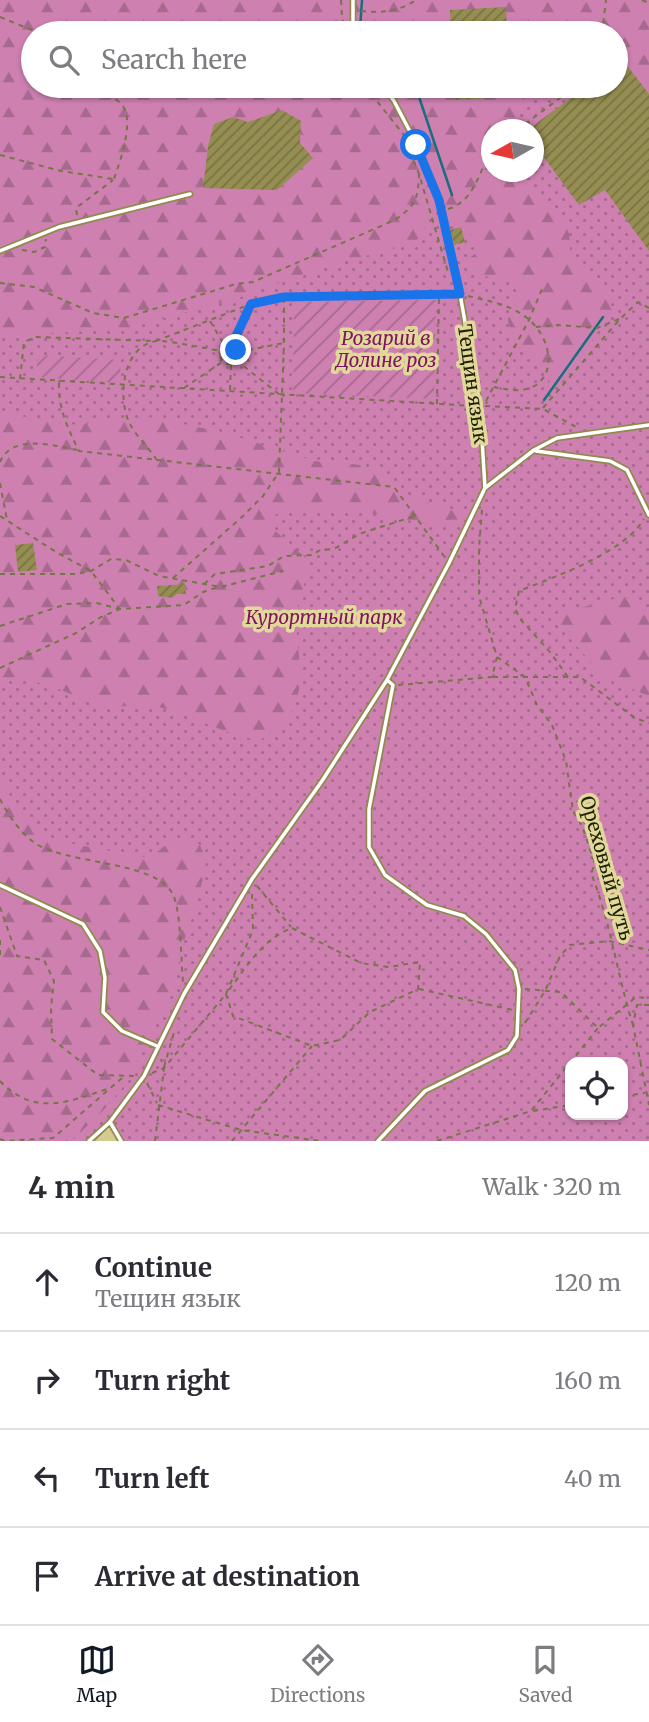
<!DOCTYPE html>
<html lang="en">
<head>
<meta charset="utf-8">
<style>
	body { margin:0; font-family:Merriweather,serif; background:#f7f7f7; color:#2b2b33 }
	.controls { position:absolute; right:21px; bottom:21px; display:grid; overflow:hidden; border-radius:14px; box-shadow:0 2px 5px #0004 }
	.controls button { width:63px; height:63px; display:grid; place-items:center; padding:0; border:0; border-bottom:2px solid #e1e1e2; background:#fff; color:#2b2b33; font:35px sans-serif }
	.compass { position:absolute; left:481px; top:119px; width:63px; height:63px; border-radius:50%; background:#fff; box-shadow:0 2px 5px #0004; rotate:262deg }
	.stop { position:absolute; width:21px; height:21px; margin:-16px; border:5px solid #1a73e8; border-radius:50%; background:#fff }
	.stop.end { background:#1a73e8; border-color:#fff; box-shadow:0 2px 7px #0008 }
	.list { margin:0; padding:0; list-style:none }
	h2 { display:flex; justify-content:space-between; align-items:center; height:91px; margin:0; padding:0 28px; font-size:30px }
	h2 small { font-size:23px; font-weight:400; color:#7c7c81 }
	.list li { display:grid; grid-template-columns:46px 1fr auto; gap:21px; align-items:center; box-sizing:border-box; height:98px; padding:0 28px; border-top:2px solid #e1e1e2 }
	.list b { display:block; font-size:26px; white-space:nowrap }
	.list p { margin:0; font-size:23px; white-space:nowrap; color:#7c7c81 }
	.list em { font-size:23px; font-style:normal; color:#7c7c81 }
	.icon { flex:none; width:38px; height:38px; fill:none; stroke:currentColor; stroke-width:2; stroke-linecap:round; stroke-linejoin:round }
	.map { position:relative; flex:none; width:649px; height:1141px; overflow:hidden }
	.search { position:absolute; background:#fff; box-shadow:0 2px 5px #0004; left:21px; right:21px; top:21px; height:77px; display:flex; align-items:center; gap:18px; box-sizing:border-box; padding:0 24px; border-radius:38px; color:#7c7c81; font-size:26px }
	.sheet { height:483px; background:#fff }
	nav { display:flex; justify-content:space-around; align-items:center; box-sizing:border-box; height:98px; border-top:2px solid #e1e1e2; background:#fff; font-size:19px; color:#7c7c81 }
	nav a { display:grid; justify-items:center; gap:4px }
	nav .on { color:#111827 }
	.map>svg:first-child { display:block }
</style>
</head>
<body>
<div class="map">
<svg width="649" height="1141" viewBox="0 0 649 1141">
	<defs>
		<pattern id="grass-dots" width="8" height="8" patternUnits="userSpaceOnUse" patternTransform="scale(1.75)"><rect width="8" height="8" fill="#ce81b1"/><path d="M2 2h.1M6 6h.1" fill="none" stroke="#a7698e" stroke-width="1.8" stroke-linecap="round"/></pattern>
		<pattern id="forest-firs" width="22" height="20" patternUnits="userSpaceOnUse" patternTransform="scale(1.75)"><rect width="22" height="20" fill="#ce81b1"/><path d="M5 1l3.5 6h-7zM16 11l3.5 6h-7z" fill="#a7698e"/></pattern>
		<pattern id="garden-furrows" width="10" height="10" patternUnits="userSpaceOnUse" patternTransform="scale(1.75)"><rect width="10" height="10" fill="#ce81b1"/><path d="M-1 1l2-2M0 10L10 0M9 11l2-2" fill="none" stroke="#a7698e"/></pattern>
		<pattern id="building-hatch" width="6" height="6" patternUnits="userSpaceOnUse" patternTransform="scale(1.75)"><rect width="6" height="6" fill="#958e52"/><path d="M-1 1l2-2M0 6l6-6M5 7l2-2" fill="none" stroke="#797342"/></pattern>
	</defs>
	<rect width="100%" height="100%" fill="#d3cc8e"/>
	<path fill="url(#grass-dots)" fill-rule="evenodd" d="M0,0h649v1141h-526l-13,-15 -15,15h-95zM33,33h583v53h-583zM491,130h43v42h-43zM570,1062h53v53h-53z"/>
	<path fill="url(#forest-firs)" d="M0,0h649v123l-15,-10 -25,-27h7v-53h-583v53h494l-5,21 -15,22 -16,1v42h19l47,45 11,4c3,12 0,28 5,39 6,14 25,17 33,29 4,6 4,15 6,21l-26,40 -37,38 1,-18c-12,-11 -43,-34 -42,-52 0,-5 10,-24 12,-31 -13,-13 -29,-7 -43,-13 -4,-2 -9,-8 -13,-11l14,-12c0,-17 -15,-21 -25,-32 -3,-4 -6,-10 -8,-15l-17,11c-4,16 -5,23 -20,30l-86,22 -81,30 -116,32 -125,7z
		M0,413l77,12 26,-5 46,-3 73,15 92,29 47,4 24,8 15,21 63,19 -7,16c-53,-9 -134,-31 -185,-13l1,12 37,33c-1,19 -11,35 -12,53 -3,32 13,72 -8,101 -7,9 -19,17 -28,25 -38,-4 -71,-28 -109,-34 -17,-2 -37,3 -54,-2 -26,-7 -74,-36 -98,-19z
		M625,596l24,20v80l-44,-18 -55,-62z
		M0,777l16,30 20,24 16,9 91,17 10,-2 21,-16h16l10,6 5,12 1,13 -16,48 -20,80 -45,87 -25,29 -29,27h-71z"/>
	<path fill="url(#garden-furrows)" d="M436,300l-2,99 -141,-6 1,-91z
		M38,355l83,5 -1,23 -84,-6z"/>
	<g fill="none" stroke-linecap="round" stroke-linejoin="round">
		<path stroke="#1a6d7d" stroke-width="2.5" d="M362,0l-2,29 3,4
			M413,86l4,5 35,104
			M544,400l59,-83"/>
	</g>
	<path fill="url(#building-hatch)" d="M506,7l1,26h-56l-1,-23z
		M623,60l26,34v157l-44,-61 -26,15 -45,-61v-19l53,-39h29v-21z
		M454,86h56v11l-56,3z
		M282,110l19,11 -1,22 13,15 -36,32 -74,-2 5,-42 6,-22 19,-7 15,5z
		M461,227l4,15 -11,3 -4,-15z
		M33,543l4,27 -19,2 -3,-27z
		M185,584l1,10h-9l-5,4 -14,-2 -1,-10z"/>
	<g fill="none" stroke-linecap="round" stroke-linejoin="round">
		<defs>
			<path id="service" d="M353,33v-33
				M383,86l11,15 23,44 22,55 21,94 20,112 5,82
				M0,251l59,-24 131,-33
				M536,451l74,10 17,9 22,45
				M0,885l83,39 17,27 5,27 -2,34 19,19 35,15
				M110,1122l11,19
				M89,1141l21,-19 34,-46 40,-82 68,-115 70,-98 65,-101 62,-117 36,-75 49,-38 23,-12 92,-13
				M378,1141l47,-50 83,-41 9,-14 1,-25 1,-22 -4,-19 -29,-36 -22,-18 -37,-11 -42,-30 -16,-28v-38l24,-124 -6,-5"/>
		</defs>
		<use href="#service" stroke="#918a4e" stroke-width="7"/>
		<path stroke="#787449" stroke-width="2" stroke-dasharray="5 5" stroke-linecap="butt" d="M341,0l1,17 4,16
			M642,0l7,3
			M361,11c21,2 37,1 55,-11
			M0,17l39,16
			M602,33l4,-33
			M89,86c9,9 18,8 29,15 20,13 2,60 -4,78
			M365,86l38,48 16,40 29,98
			M517,130l59,-44
			M0,155l61,16 52,8
			M448,209c24,-7 30,-32 40,-53l3,-4
			M77,215l-1,-7 37,-28
			M22,250l12,2 11,-5 1,-8
			M0,283l34,4 59,26 31,5 112,-34 17,-2 142,-62c21,-15 23,-21 24,-46
			M468,296c25,6 51,10 68,31 13,15 20,44 0,58 -12,8 -28,5 -42,2
			M210,321l15,25
			M536,327l22,-2 39,3 22,-9
			M232,346l18,-40
			M220 355a9 9 0 1 1 18 0a9 9 0 1 1-18 0Z
			M238,352l46,-9
			M236,360l44,35
			M0,377l473,29
			M20,379l4,-37 12,-5 120,4 95,-37 33,-7 169,-3
			M59,383c-1,25 9,46 20,68l315,36 50,69
			M184,388l38,-26
			M230,390l1,-25
			M486,401l43,-81 13,-31
			M437,404l2,-109
			M485,406l58,3 37,20
			M543,408l77,-89 18,-17 11,6
			M157,460c-9,-13 -23,-26 -29,-40 -10,-26 -5,-73 28,-79 11,-1 52,8 66,10
			M0,462c12,-29 55,-16 78,-12
			M0,483l7,37
			M0,516l56,36 35,19 28,37
			M0,574h77l14,-3 20,-12 15,1 33,16 62,11 62,-16
			M173,578l70,-62 20,-20 16,-24 5,-129v-45
			M204,584l11,-10 53,-8 16,-10 28,-1 8,-5 14,-1 25,-15 56,-18
			M0,626l67,-22 30,-1 22,6
			M497,657l28,20 12,28 15,20 14,36 7,50 9,15 13,38 -4,9c20,50 26,102 42,152
			M0,668l76,-35 25,-16 19,-8 64,-4 19,-13 15,-5
			M493,677h87l55,41 14,5
			M568,677l-18,-25 -29,-32 -6,-11 4,-18c35,-14 105,-38 125,-72
			M398,685l94,-8 5,-20 -18,-61v-48l3,-38
			M0,799c7,14 19,32 32,42 32,25 128,18 142,56 7,19 7,63 9,85
			M257,886l34,41
			M0,907l17,49 27,4 10,21 -3,27 1,31 46,36 38,1
			M292,928l69,35 27,4 32,-5 -2,27 -48,23 -30,28 -28,6 -79,-30 -7,-22c19,-25 36,-55 66,-66z
			M0,940v15
			M419,989l94,21
			M525,989l36,3 37,36 38,-31 13,1
			M649,1005h-12l-4,20 16,80
			M525,1023l20,-32 15,-35 10,-11 39,-4 40,9
			M164,1067l11,-38
			M152,1073l12,-5 62,-74 27,-64 -1,-39
			M0,1081c34,36 69,21 110,7
			M147,1083l10,20
			M623,1096l22,-3
			M158,1105l83,25 79,11
			M533,1111l37,-6
			M0,1139l5,2 48,-3 69,-60
			M155,1141l9,-73 -3,-9
			M232,1141l80,-95
			M437,1141l94,-30 67,-83"/>
		<use href="#service" stroke="#fff" stroke-width="3.5"/>
	</g>
	<g fill="none" stroke-linecap="round" stroke-linejoin="round">
		<path stroke="#1a73e8" stroke-width="9" d="M236,350l-5,-3 20,-43 33,-7 176,-3 -21,-94 -23,-55"/>
	</g>
	<g text-anchor="middle" stroke-width="7" stroke-linejoin="round" paint-order="stroke">
		<g font-size="19" font-style="italic" fill="#821263" stroke="#e0d99a">
			<text x="386" y="345">Розарий в<tspan x="386" dy="22">Долине роз</tspan></text>
			<text x="324" y="624">Курортный парк</text>
		</g>
		<g font-size="19" fill="#211f06" stroke="#e0d99a">
			<text transform="translate(473 384) rotate(82)" y="7">Тещин язык</text>
			<text transform="translate(607 868) rotate(74)" y="7">Ореховый путь</text>
		</g>
	</g>
</svg>
<div class="controls">
<button><svg class="icon" aria-label="locate" viewBox="0 0 24 24"><circle cx="12" cy="12" r="6"/><path d="M12 2v4M12 18v4M2 12h4M18 12h4"/></svg></button>
</div>
<svg class="compass" viewBox="-18 -18 36 36"><path d="M0-13l5 13h-10z" fill="#e53935"/><path d="M0 13l5-13h-10z" fill="#7c7c81"/></svg>
<div class="stop" style="left:416px;top:145px"></div>
<div class="stop end" style="left:236px;top:350px"></div>
<div class="search"><svg class="icon" aria-label="search" viewBox="0 0 24 24"><circle cx="10" cy="10" r="6"/><path d="M15 15l6 6"/></svg>Search here</div>
</div>
<section class="sheet">
<h2>4 min<small>Walk · 320 m</small></h2>
<ul class="list">
<li><svg class="icon" aria-label="ahead" viewBox="0 0 24 24"><path d="M12 20V5M6 11l6-6 6 6"/></svg><div><b>Continue</b><p>Тещин язык</p></div><em>120 m</em></li>
<li><svg class="icon" aria-label="right" viewBox="0 0 24 24"><path d="M7 20v-9h11M14 6l5 5-5 5"/></svg><div><b>Turn right</b></div><em>160 m</em></li>
<li><svg class="icon" aria-label="left" viewBox="0 0 24 24"><path d="M17 20v-9H6M10 6l-5 5 5 5"/></svg><div><b>Turn left</b></div><em>40 m</em></li>
<li><svg class="icon" aria-label="arrive" viewBox="0 0 24 24"><path d="M6 21V4h12l-3 4 3 4H6"/></svg><div><b>Arrive at destination</b></div></li>
</ul>
</section>
<nav>
<a class="on"><svg class="icon" aria-label="map" viewBox="0 0 24 24"><path d="M3 6l6-2 6 2 6-2v14l-6 2-6-2-6 2zM9 4v14M15 6v14"/></svg>Map</a>
<a><svg class="icon" aria-label="directions" viewBox="0 0 24 24"><path d="M12 3l9 9-9 9-9-9zM9 14v-3h6M13 9l2 2-2 2"/></svg>Directions</a>
<a><svg class="icon" aria-label="saved" viewBox="0 0 24 24"><path d="M7 4h10v16l-5-4-5 4z"/></svg>Saved</a>
</nav>
</body>
</html>
